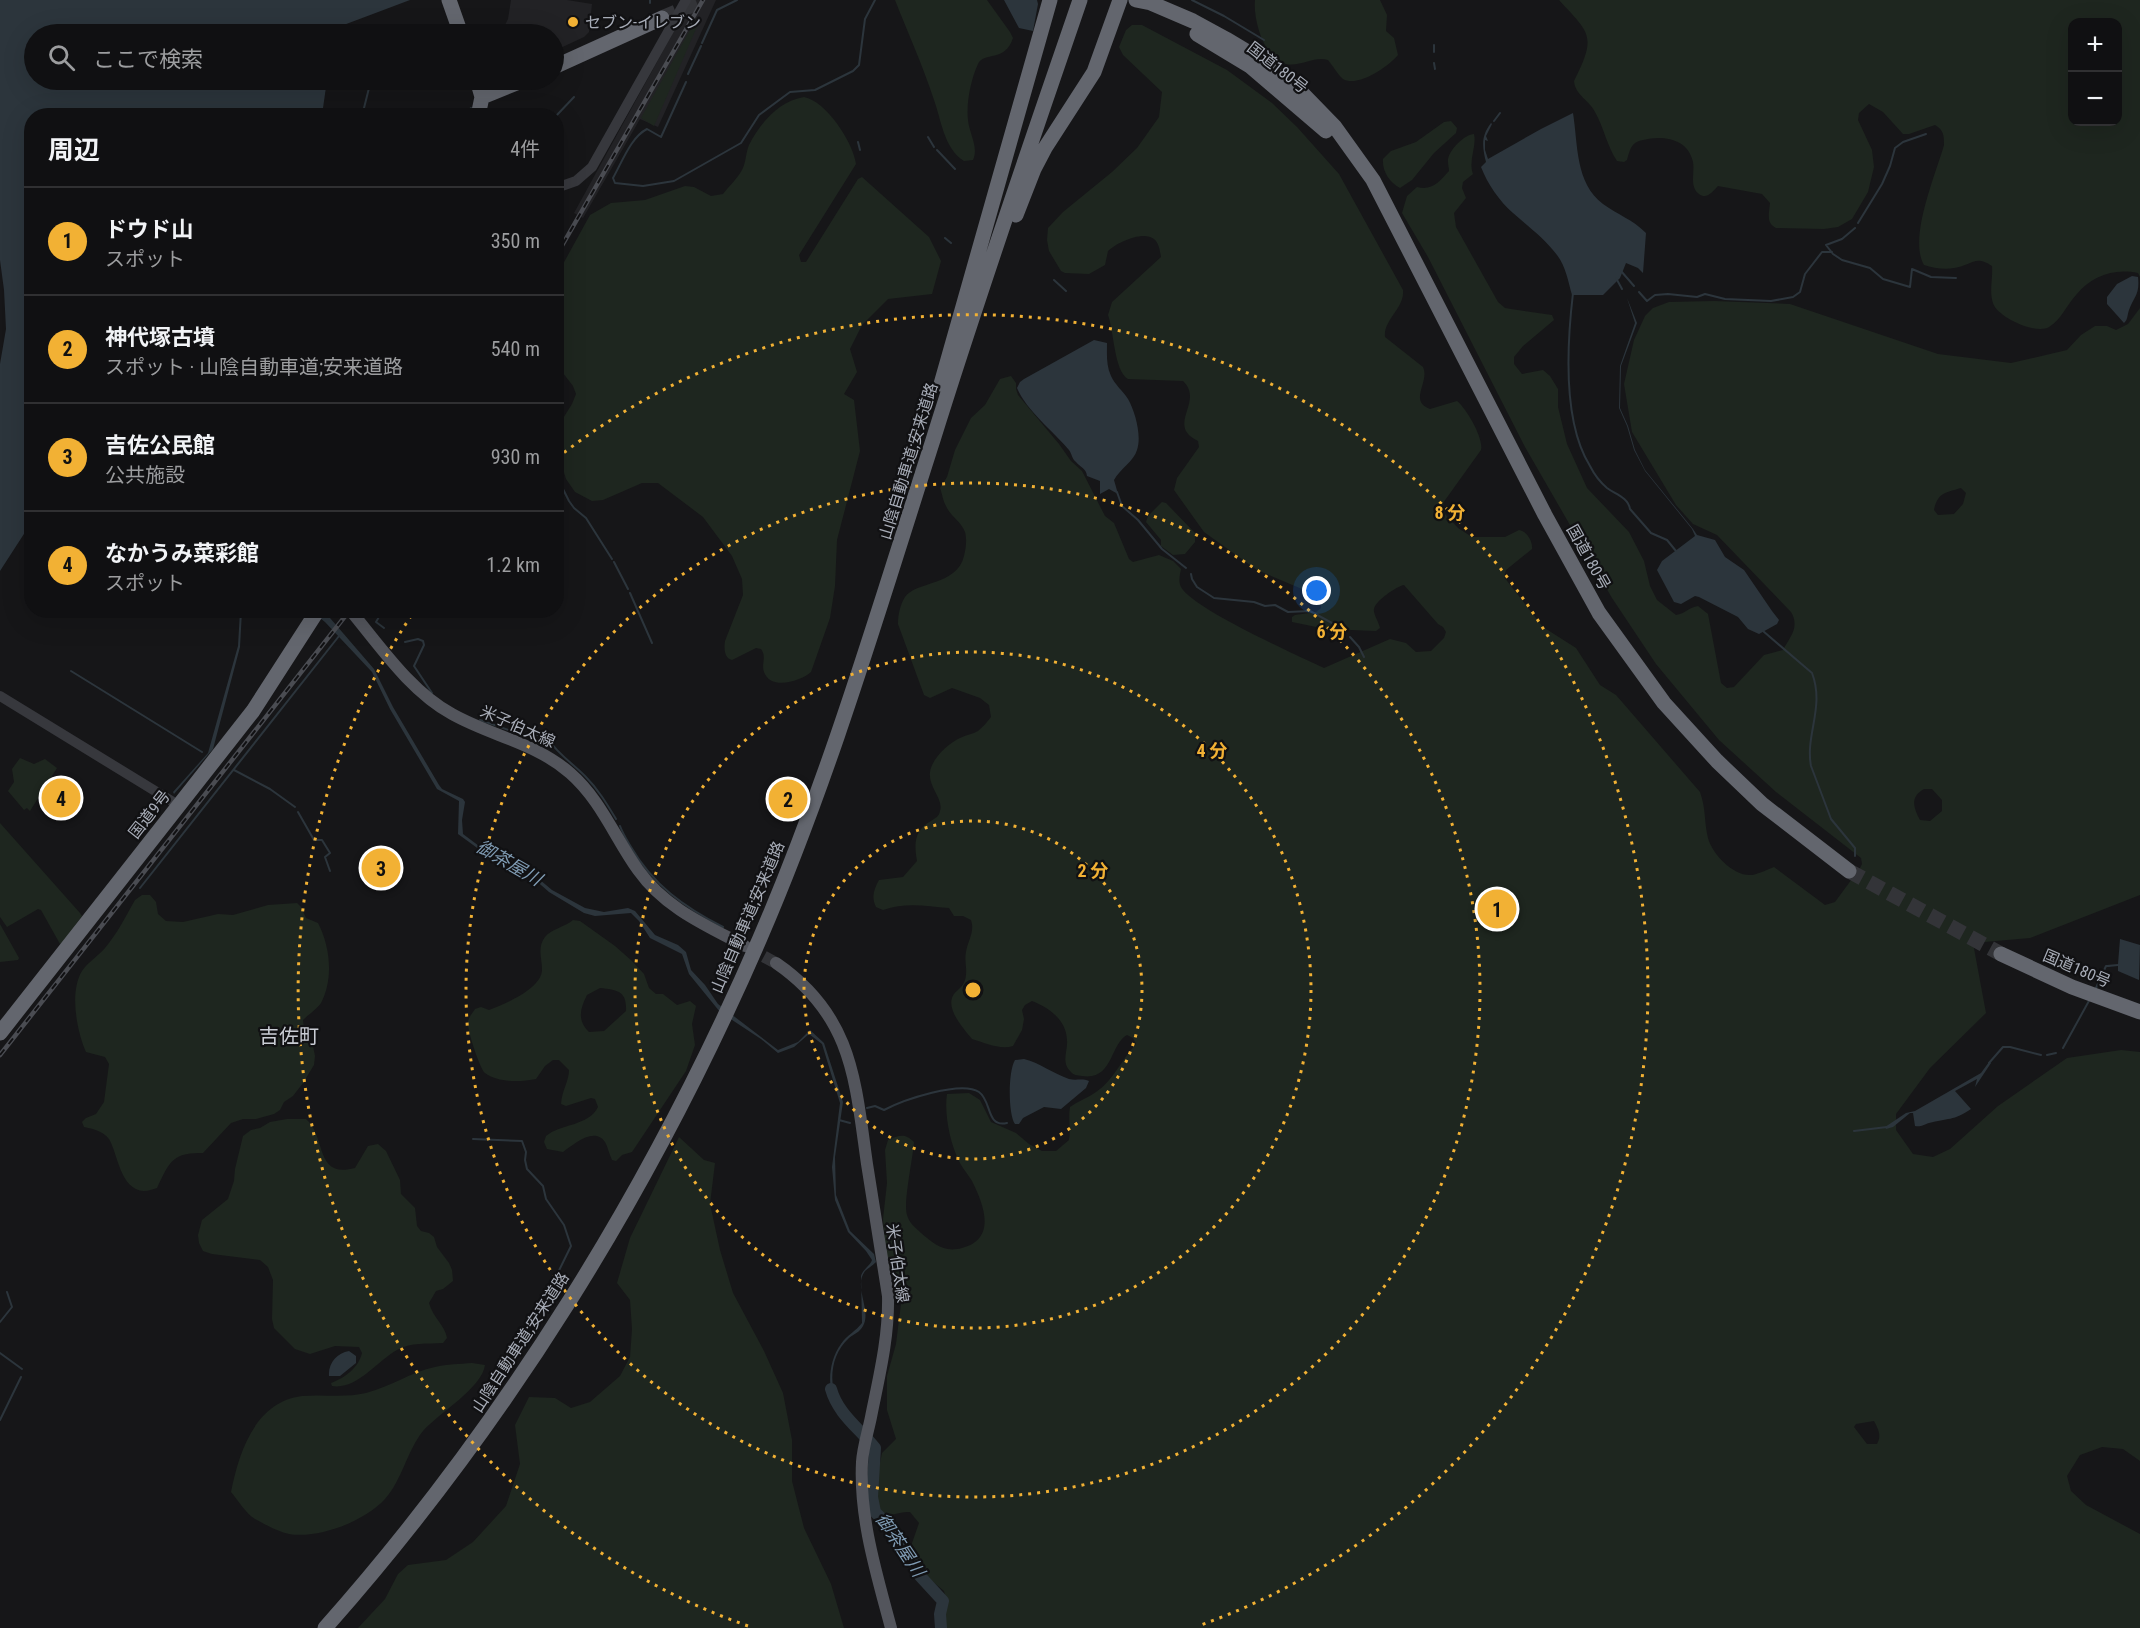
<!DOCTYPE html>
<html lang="ja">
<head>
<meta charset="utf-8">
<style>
	body { margin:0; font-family:"Roboto Condensed","Noto Sans JP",sans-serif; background:#19191b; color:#f1f3f6 }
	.controls { position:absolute; right:18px; top:18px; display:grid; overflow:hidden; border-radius:12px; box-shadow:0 6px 24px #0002 }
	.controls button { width:54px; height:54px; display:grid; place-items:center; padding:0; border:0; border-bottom:2px solid #303032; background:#101012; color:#f1f3f6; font:30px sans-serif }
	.you { position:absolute; left:1317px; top:591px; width:21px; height:21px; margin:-15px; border:4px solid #fff; border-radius:50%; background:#1a73e8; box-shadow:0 0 0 9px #1a73e833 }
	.badge { display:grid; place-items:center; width:39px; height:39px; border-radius:50%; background:#f2b134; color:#111; font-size:20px; font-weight:700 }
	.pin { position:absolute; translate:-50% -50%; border:3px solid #fff; box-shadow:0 2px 6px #0006 }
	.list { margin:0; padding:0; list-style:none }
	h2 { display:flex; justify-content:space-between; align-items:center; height:78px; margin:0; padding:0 24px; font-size:26px }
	h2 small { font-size:20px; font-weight:400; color:#9c9d9f }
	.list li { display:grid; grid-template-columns:39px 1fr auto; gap:18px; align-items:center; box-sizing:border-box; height:108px; padding:0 24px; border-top:2px solid #303032 }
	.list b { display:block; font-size:22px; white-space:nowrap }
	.list p { margin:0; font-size:20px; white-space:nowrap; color:#9c9d9f }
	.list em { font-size:20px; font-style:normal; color:#9c9d9f }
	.icon { flex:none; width:33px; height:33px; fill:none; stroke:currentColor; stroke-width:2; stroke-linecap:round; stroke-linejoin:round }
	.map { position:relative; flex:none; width:2140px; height:1628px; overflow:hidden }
	.search { position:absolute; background:#101012; box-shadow:0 6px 24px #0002; left:24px; top:24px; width:540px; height:66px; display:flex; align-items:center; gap:15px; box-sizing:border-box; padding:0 21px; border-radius:33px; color:#9c9d9f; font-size:22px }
	.panel { position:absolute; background:#101012; box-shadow:0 6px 24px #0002; left:24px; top:108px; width:540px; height:510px; border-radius:24px }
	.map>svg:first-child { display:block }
</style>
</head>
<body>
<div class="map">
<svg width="2140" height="1628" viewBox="0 0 2140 1628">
	<rect width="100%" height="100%" fill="#161618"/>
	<path fill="#222225" d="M511,0h56l25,4 -3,28 -5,5 -30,14v-17h-45l-4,-9 3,-6z
		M691,0h25l-58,127 -18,-8 -57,99 -9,-5z"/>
	<path fill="#1e261f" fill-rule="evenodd" d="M895,0h92l23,32 3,6c-8,25 -29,13 -35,26 -7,15 -12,39 -10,56 1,13 11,27 5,40l-9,1c-20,-12 -23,-42 -30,-61 -11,-34 -26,-67 -39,-100z
		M1255,0h125l7,15 -1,16 8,7 4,17c-9,11 -40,33 -55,24 -5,-4 -10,-13 -15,-19 -14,-4 -27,7 -42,4 -22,-5 -33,-44 -31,-64z
		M1559,0h581v277l-2,-4c-25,-5 -46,3 -62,22 -10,11 -15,25 -27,32 -13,8 -52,-10 -56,-24 -4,-12 0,-24 -1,-37 -17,-12 -21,0 -38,2 -9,2 -21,0 -30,-3 -16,-27 12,-91 20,-120 0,-9 0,-15 -9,-20l-26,9h-6l-20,-22 -14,-8 -10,9 -1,7 14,30 2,17 -6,25 -16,27 -14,8 -14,2 -48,-1c-10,-5 -7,-14 -6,-25l-8,-9 -44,-8c-5,5 -11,14 -19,8 -10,-8 -4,-21 -6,-32 -5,-24 -31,-27 -50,-22 -12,2 -13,10 -16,20l-3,2 -7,-1c-10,-15 -13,-33 -22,-49 -5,-11 -20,-17 -21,-31 23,-46 16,-47 -15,-81zM2072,22h46v100h-46z
		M700,17l-1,5 -45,104 -13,-8 55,-99z
		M1132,25h10l85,45 45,33 25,24 42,47 64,116c2,18 -20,30 -18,47l38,30c7,15 -15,34 7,42l27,-8c10,8 27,38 24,49l-38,53 2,11 13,14 14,9h33l14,-7c8,1 14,12 13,19l-26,21 -2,7 39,50 33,21 24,37 16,10 84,97c6,16 4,30 8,46 4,16 26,39 44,37 7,-1 16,-6 22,-8l51,38 10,-3 25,-34 2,-4 -1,-6 -85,-66 -57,-52 -63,-76 -44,-66 -87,-151 -97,-190 -26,-44 5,-17 10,-9c15,4 22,-5 32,-16 0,-3 -1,-6 -1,-9 -1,-11 17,-28 26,-28 3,13 -6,26 -1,40l-10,8 -1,6 4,10 -12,15 2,14 42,75 7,6 6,1 41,6 2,5 -31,26 -9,11v7l8,10 21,-4 7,6 8,13v18l9,37 20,44 42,44 15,29 6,25 7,14 19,15c9,-1 13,-8 22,-9l10,8 13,69 6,5 7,-1 30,-32 19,-5c7,-13 17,-23 8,-38l-74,-77 -24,-11 -17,-19 -44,-73 -8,-48 10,-44 11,-24 8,-8 16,-6 45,-1 76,3 148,50 73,9 56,-13 14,-15 14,-9h12l9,4 12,-6 12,-16v587l-110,43 -57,5 13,70 -56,55 -34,46v16l17,24 20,3 17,-8 48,-43 69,-48 54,-8 19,2v409l-17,-12 -21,-2 -22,8 -13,21 4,15 15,14 54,29v94h-1196l-2,-8 5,-18 -3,-11 -18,-15 -9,-15 -6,-15 8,-23 -9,-11c-11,-1 -17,5 -28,2l-6,-9 2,-32 4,-20 14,-14 -9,-29v-34l9,-32 5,-40 3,-11 -17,-24 -4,-50 4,-36 -2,-33 3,-10c11,-5 17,-7 26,2 -1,16 -11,61 -7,73 2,8 9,13 14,18 13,11 23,20 41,15 35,-9 22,-43 10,-67 -4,-7 -10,-13 -13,-20 -9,-18 -15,-47 -12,-67l22,-1 11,7 11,22 25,11 13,11 13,7h14l13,-11c2,-11 -1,-21 1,-33 8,-6 18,-9 26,-15 17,-11 26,-33 40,-48l-3,-6 -6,-3c-17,9 -14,46 -45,41 -5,-1 -8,0 -12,-5 -9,-9 -2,-20 -3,-31 -1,-21 -18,-32 -35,-39l-7,4 -3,5 2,9 -2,11 -9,16c-13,4 -28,-3 -41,-7 -8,-10 -28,-31 -18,-45 4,-5 9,-7 11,-14 3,-10 -1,-19 1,-28 2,-12 9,-20 5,-32l-8,-4h-9l-5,-8c-24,-2 -43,-6 -66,2l-7,-3c-5,-10 -2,-18 3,-27l24,-3 14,-16c-3,-17 -3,-31 14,-40 4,-3 8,-4 9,-10 4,-12 -12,-24 -10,-39 2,-14 19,-29 30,-34 6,-3 13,-4 18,-7 5,-4 9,-9 13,-14l-2,-12 -9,-7 -28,-10 -22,10 -6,-3 -26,-71c0,-9 2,-19 7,-27 11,-16 52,-11 59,-41 2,-8 3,-17 1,-24 -4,-11 -15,-16 -19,-26 -3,-5 -4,-13 -6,-18l7,-11 8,-27 16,-32 14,-13 15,-26 11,-3 5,7v6l2,6 41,49 12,17 11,10 23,45 9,7 15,36 4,3 26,-7 14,6 8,8c-1,6 -3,12 0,18 12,22 116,68 143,81l66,-29 16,4 10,9 15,-1 13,-13 2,-6 -3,-5 -5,-3 -34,-39c-7,1 -29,16 -30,24 -1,5 5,13 6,19l-4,3 -50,-2 -34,-7v-5l3,-2 21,-3 5,-4v-6l-5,-7 -59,-25 -53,-38 -30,-42 3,-12 22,-31 -1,-6c-33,-16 7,-39 -15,-60l-55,-2c-14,-8 -14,-48 -20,-64l4,-13 49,-45c-1,-6 -2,-14 -7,-18 -11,-9 -38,4 -46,12l-3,14 -16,9 -24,-1 -4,-2 -12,-20 -2,-11 1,-12 15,-16 49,-40 25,-24 22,-31 3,-25 -39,-37 -4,-8 7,-17zM1961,488l5,5 -3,11 -9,10 -16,1 -4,-5c4,-18 11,-17 27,-22zM1924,789h8l10,11v11l-12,10 -10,-1c-7,-13 -10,-23 4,-31zM1874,1421c4,8 8,14 3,23h-10l-13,-17 2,-3z
		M804,97c22,4 49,45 52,67l-57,91 2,7h5l52,-83 4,-2 67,60 12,24 -9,33 -44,5 -26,26 -12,24 7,23 -13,22 10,6 6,51 -23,89 -2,46 -5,32 -19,54c-10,9 -40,19 -47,0 -3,-8 3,-15 -3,-23l-5,-1 -24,12c-8,-2 -8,-12 -7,-19l18,-46 -1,-16 -10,-23 -29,-39 -45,-34h-16l-39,17 -11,1 -17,-9 -9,-13 -7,-23v-26l3,-10 10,-16 4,-10 -3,-8 -17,-22 1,-89 33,-60 21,-12 34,-3 40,-14 9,1 17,9 12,-2c6,-8 16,-17 20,-26 3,-7 3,-16 6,-23 11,-22 30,-44 55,-48z
		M1451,121l6,7 -1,5 -22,20 -22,27 -12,8c-11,-6 -18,-17 -17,-29l8,-8 25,-9 28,-20z
		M1162,502l4,1 29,30v9l-10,12 -12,1 -12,-9v-6l-15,-18 2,-6z
		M20,758l14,6 11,-5 12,9 -27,43 -3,-3 -3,2 -16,-19 6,-9 -2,-13z
		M0,823l80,90 2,3 -20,27 -2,1 -19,-34 -3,-1 -31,18 -7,-10z
		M142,895h8l6,7 2,12 8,7 17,1 35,-8 15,1 35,-10 29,-2 4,4 5,11 12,5c12,23 16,55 3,80 -4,6 -12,11 -18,17l1,9 9,17 2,10 -1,9 -11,18 -10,13 -9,6 -4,8 -6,4 -18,5h-13l-12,4 -28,30c-31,-1 -34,10 -46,35 -4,1 -9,3 -13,3 -24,-1 -26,-37 -35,-52 -6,-8 -16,-10 -25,-12l-2,-5 4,-4 10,-4 8,-12 5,-38 -4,-7 -19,-5c-9,-20 -17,-60 -4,-81 6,-9 16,-15 23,-23 12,-14 21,-32 30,-48z
		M573,920l7,1 35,25 17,15 12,13 5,14 7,6h7l14,11 13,-4 6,5 -4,18 3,21 -9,26 -54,81 -10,3 -6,6 -4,-1c-3,-6 -4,-13 -7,-18 -11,-16 -32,3 -42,10l-16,-3 -3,-7 2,-6c14,-12 43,-10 52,-29l-3,-8 -4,-1 -25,8 -5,-2c1,-14 8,-23 8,-34l-10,-10h-6l-8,6 -9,13c-15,3 -38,4 -51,-6 -5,-4 -19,-46 -17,-52 1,-4 5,-9 7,-12l6,-2 8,3c16,-6 54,-22 53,-41 0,-10 -5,-22 3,-32 6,-8 20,-10 28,-17zM600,988c18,2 27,3 26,23l-22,20 -15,1c-12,-12 -9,-23 -2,-37z
		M0,924l19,34 -1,2 -18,2z
		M287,1119h19c21,18 8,60 49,49l13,-22 10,-2 8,7 14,29 1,14 14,14 2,18 4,5 8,2 5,4 3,10 12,16 3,7 1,11 -10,8 -7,2 -7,12c4,15 16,22 18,35l-4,5c-15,1 -33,-1 -46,7 -20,11 -40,40 -65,36l-1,-3c14,-5 28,-16 31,-30l-3,-6 -24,-1 -25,8 -15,-5 -21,-21 -2,-9 1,-39 -5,-13 -8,-7 -48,-6 -9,-3 -4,-8 -1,-8 4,-15 26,-21 6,-18 1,-12 8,-33 8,-6 9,-2 10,-6z
		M679,1137l25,23 11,3 -5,41 10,46 13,43 31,58 19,42 9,47v41l12,47 27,56 13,44h-486l27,-29 13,-25 10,-9 38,-5 27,-18 33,-36 14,-42 -5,-39 14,-28 26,1 16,10 19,-6 30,-26 10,-19 2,-28 -2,-29 -13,-17 13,-45z
		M472,1363l13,2c-3,23 -46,48 -62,66 -16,20 -21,49 -38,68 -20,22 -66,40 -96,35 -10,-2 -25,-10 -34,-15 -9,-5 -17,-19 -24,-27 8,-40 24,-90 71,-96 21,-2 43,2 64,-3 24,-6 45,-21 69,-26 12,-3 25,-3 37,-4z"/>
	<path fill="#2c353c" d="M0,0h410l-77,29 -1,5h-298v46h293l-5,35 -290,1 -1,407 -31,48v-207l6,-35 -2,-39 -4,-30z
		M1004,0h33l1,4 -5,27 -14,-3z
		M1573,113c5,31 2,70 30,91 15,11 29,15 43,29l-3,40 -5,-5 -12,-5 -6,15 -17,17h-31c-4,-14 -6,-28 -15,-40 -14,-18 -27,-27 -44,-42 -13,-11 -26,-30 -32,-46l5,-5c-4,-16 -5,-26 5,-39l1,1 -6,12 2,5 -3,-1v10l3,9 53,-30z
		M2132,276l6,1c2,18 -4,19 -9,33 -2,6 -1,9 -5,13l-17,-19v-7l10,-13z
		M1627,298l10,25 -16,43 -1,42 8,18 7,24 10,20 48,59 4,6 18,5 10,17 19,13 28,41 7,9 -2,4 -18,10 -11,-5 -10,-12 -39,-20 -4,-1 -14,8 -7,-2 -17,-32 5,-9 33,-25 -3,-7 -47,-58 -11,-21 -7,-24 -8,-18 1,-42 15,-43z
		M1094,340l13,3c0,11 -1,22 4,33 4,9 12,15 17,23 7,12 14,37 9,51 -3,11 -17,19 -23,30l4,14 -9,-5 -9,5v-13l-13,-5c-1,-8 -6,-8 -11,-14 -4,-3 -4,-8 -7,-12 -15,-18 -43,-40 -52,-62l3,-6 4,-3z
		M240,611h2l-2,36 -27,102 -39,45 -1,-2 35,-39 30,-107z
		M311,611h13l50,58 19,38 46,78 3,4 21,10 2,3 -3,18 1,14 28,21h5l31,14 25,21 33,18 19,4 24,-4 7,3 20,24 23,10 8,7 5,18 14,15 13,19 60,46 20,-8 12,-12 14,13 19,59 -8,55 1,38 14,36 24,23 2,8c-4,4 -8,6 -11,9 -12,16 7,39 -2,55 -3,6 -9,8 -14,12 -19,17 -20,44 -12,65l-3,2c-6,-20 -6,-43 7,-61 6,-9 15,-13 21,-21l-1,-47c2,-7 9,-10 11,-16l-6,-9 -18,-19 -13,-32 -3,-33 8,-64 -18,-59 -13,-10 -15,13 -16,6 -17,-14 -41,-27 -31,-38 -7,-20 -32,-16 -11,-17 -8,-8 -36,3 -11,-3 -35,-21 -24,-21 -30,-14 -4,1 -33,-24 1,-33 -22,-12 -47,-80 -18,-37 -47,-50z
		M2120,939l20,6 -1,35 -21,-9v-5l-10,1 -1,-2 11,-1z
		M1024,1059c16,4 30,15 45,20 7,2 13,-1 20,2l-3,7 -25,21 -17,-2 -21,11 -4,6h-4c-7,-10 -7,-53 0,-64z
		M1989,1062l2,1 -16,24 2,-8 -22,12 16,18c-17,12 -24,9 -42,14 -6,2 -8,4 -14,3l-2,-13h-3l-17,14 -7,2 -1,-2 21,-14 9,-2 66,-38z
		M349,1351l7,5v7l-16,13h-11c-1,-13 8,-23 20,-25z"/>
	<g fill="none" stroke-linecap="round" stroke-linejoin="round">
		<path stroke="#2c353c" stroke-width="2" d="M650,0v3
			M1192,0l32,16 40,24
			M702,43l15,-33 20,-10
			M1434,45v7
			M1434,63l1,6
			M688,74l13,-28
			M686,82l-25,55 -14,-8c-16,8 -25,33 -34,49l2,5 28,3 31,-5 67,-38 18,-28 31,-23 25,-2 38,-19 6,-6 6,-46 10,-19
			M363,110l20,6
			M362,116l9,-36
			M462,116l9,-8
			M556,116l18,-19
			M1494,121l6,-8
			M928,137l6,10
			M858,142l2,8
			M937,150l18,19
			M1858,223l24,-39 8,-18 5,-18 8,-6 23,-8
			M1855,228l-13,11 -16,6 7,9 9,6 28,8 13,11 27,8 2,-18 19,8 25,1
			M945,238l6,5
			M1621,271l13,15
			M1616,278l6,11
			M1054,280l12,11
			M1639,292l8,9 8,-6 13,-1 29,3 8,-3 20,5 46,2 22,-4 7,-5 5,-18 17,-22h10
			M1573,293c-6,51 -11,128 17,173 4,8 10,16 17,22 8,6 21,9 23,21l21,24 16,7 9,11
			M556,462l7,27 6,12 5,7 12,10 26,41
			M1117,492l5,14 16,14 24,29 24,19
			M614,562l14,27
			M1191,574l1,5 5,8 17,11 40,4 11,4 10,-1 13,7 22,-1 33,18 3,3
			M630,593l22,50
			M383,610l-7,12 8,6
			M1763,631l49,42c13,34 -7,62 -1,93l20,53 24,29v8
			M1350,637l9,10 5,10
			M405,642l13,-3 5,2 1,4 -10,21 18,27
			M71,671l131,81
			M480,720l43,15h21
			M548,739c10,15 24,24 37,37 13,13 22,28 31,43
			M234,770l36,19 25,18
			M298,812l16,28h8l8,13 -5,4 5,14
			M620,826c3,8 7,14 11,21 22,38 53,60 92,80
			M140,888l199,-252
			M2096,988l10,-22h3
			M2063,1048l27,-49
			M2047,1055l9,-2
			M1989,1063l14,-16h7l31,8
			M867,1108l8,-2 9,4c19,-10 77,-30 95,-18 13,9 7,36 28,31
			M839,1120l11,3
			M1854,1131l33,-4
			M473,1139l49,2 4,11 -1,8 2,9 16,17 3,13 18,26 7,21 -26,53
			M0,1322l12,-15 -5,-15
			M0,1353l22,16
			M0,1420l21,-43"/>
		<path stroke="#2c353c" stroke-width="12" d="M831,1389c7,25 28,39 44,59l-3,49 3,15 19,19 24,38 2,7 23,25 -3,13 1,14"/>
		<path stroke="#333438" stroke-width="12" stroke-dasharray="12 6" stroke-linecap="butt" d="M748,948l28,15"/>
		<path stroke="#333438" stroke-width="15" stroke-dasharray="15 8" stroke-linecap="butt" d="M662,18l42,-18
			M1849,871l152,83"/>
		<path stroke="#37383d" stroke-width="10" d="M556,188l20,-7 16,-14 94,-167
			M0,696l178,109"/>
		<path stroke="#53555c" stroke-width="12" d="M350,610c30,36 60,81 102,104 39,22 84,29 118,59 31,27 45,65 68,97 27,38 67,55 107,76
			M776,963c77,53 79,117 91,201 7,44 14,88 21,132 1,41 -9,81 -17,121 -3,15 -8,30 -9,45 -3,56 15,113 29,166"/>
		<path stroke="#63666e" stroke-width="15" d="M449,0l12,34
			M1136,0l15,3 42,18 33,18 40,24 33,27 36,37 38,53 172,335 54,98 65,90 53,58 45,43 87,67
			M1197,34l53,32 76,65
			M554,67l108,-49
			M477,80l5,17 -4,19
			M482,97l42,-17
			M1016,215l18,-46 11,-21 49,-76 26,-72
			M941,384l109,-384
			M2001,954l71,33 68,25
			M0,1033l253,-322 65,-101
			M325,1628c181,-204 327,-440 435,-690 70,-162 119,-330 173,-498 46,-148 97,-294 147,-440"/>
		<defs>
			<path id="rail" d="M556,256l147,-256
				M0,1055l350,-445"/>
		</defs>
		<use href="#rail" stroke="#4a4c52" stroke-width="4.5"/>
		<use href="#rail" stroke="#111113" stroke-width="2" stroke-dasharray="7" stroke-linecap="butt"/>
	</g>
	<g fill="none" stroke="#f2b134" stroke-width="3" stroke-dasharray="3 6">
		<circle cx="973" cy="990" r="169"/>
		<circle cx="973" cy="990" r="338"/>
		<circle cx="973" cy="990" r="507"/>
		<path d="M748 1626A675 675 0 0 1 413 613M557 458A675 675 0 1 1 1198 1626"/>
	</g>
	<circle fill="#f2b134" stroke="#111113" stroke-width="2" cx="573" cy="22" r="6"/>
	<g text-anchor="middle" stroke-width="4.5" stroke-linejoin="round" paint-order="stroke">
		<g font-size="16" fill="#a8adb8" stroke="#111113" text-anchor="start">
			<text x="585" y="28">セブン-イレブン</text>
		</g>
		<g font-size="16" fill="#a8adb8" stroke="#111113">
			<text transform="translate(1278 67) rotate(38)" y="6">国道180号</text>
			<text transform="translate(908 461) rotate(-73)" y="6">山陰自動車道;安来道路</text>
			<text transform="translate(1589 557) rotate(61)" y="6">国道180号</text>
			<text transform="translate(518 726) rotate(24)" y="6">米子伯太線</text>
			<text transform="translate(149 814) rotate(-52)" y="6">国道9号</text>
			<text transform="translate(747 917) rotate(-67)" y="6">山陰自動車道;安来道路</text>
			<text transform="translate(2077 968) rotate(23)" y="6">国道180号</text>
			<text transform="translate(898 1263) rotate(82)" y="6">米子伯太線</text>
			<text transform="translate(520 1342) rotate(-57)" y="6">山陰自動車道;安来道路</text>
		</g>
		<g font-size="18" font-style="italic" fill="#7f9bb3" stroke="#111113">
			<text transform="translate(509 863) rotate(30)" y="6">御茶屋川</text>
			<text transform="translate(900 1545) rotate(56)" y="6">御茶屋川</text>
		</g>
		<g font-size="20" fill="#c9ccd4" stroke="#111113">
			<text x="289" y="1043">吉佐町</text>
		</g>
	</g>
	<circle cx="973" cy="990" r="9" fill="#f2b134" stroke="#111113" stroke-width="3"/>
	<g font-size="18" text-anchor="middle" font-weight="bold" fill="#f2b134" stroke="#111113" stroke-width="4.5" stroke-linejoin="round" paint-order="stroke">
		<text x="1450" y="519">8 分</text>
		<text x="1332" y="638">6 分</text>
		<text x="1212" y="757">4 分</text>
		<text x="1093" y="877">2 分</text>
	</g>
</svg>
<div class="controls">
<button>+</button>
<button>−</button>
</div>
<div class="you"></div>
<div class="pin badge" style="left:1497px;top:909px">1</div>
<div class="pin badge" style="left:788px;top:799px">2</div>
<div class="pin badge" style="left:381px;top:868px">3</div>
<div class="pin badge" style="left:61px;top:798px">4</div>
<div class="search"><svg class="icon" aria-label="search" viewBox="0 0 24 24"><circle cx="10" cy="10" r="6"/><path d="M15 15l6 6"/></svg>ここで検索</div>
<section class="panel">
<h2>周辺<small>4件</small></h2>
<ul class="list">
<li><span class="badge">1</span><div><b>ドウド山</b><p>スポット</p></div><em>350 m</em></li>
<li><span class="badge">2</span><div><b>神代塚古墳</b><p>スポット · 山陰自動車道;安来道路</p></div><em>540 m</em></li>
<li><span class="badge">3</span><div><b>吉佐公民館</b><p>公共施設</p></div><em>930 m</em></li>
<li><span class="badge">4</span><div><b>なかうみ菜彩館</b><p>スポット</p></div><em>1.2 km</em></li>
</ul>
</section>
</div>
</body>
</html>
